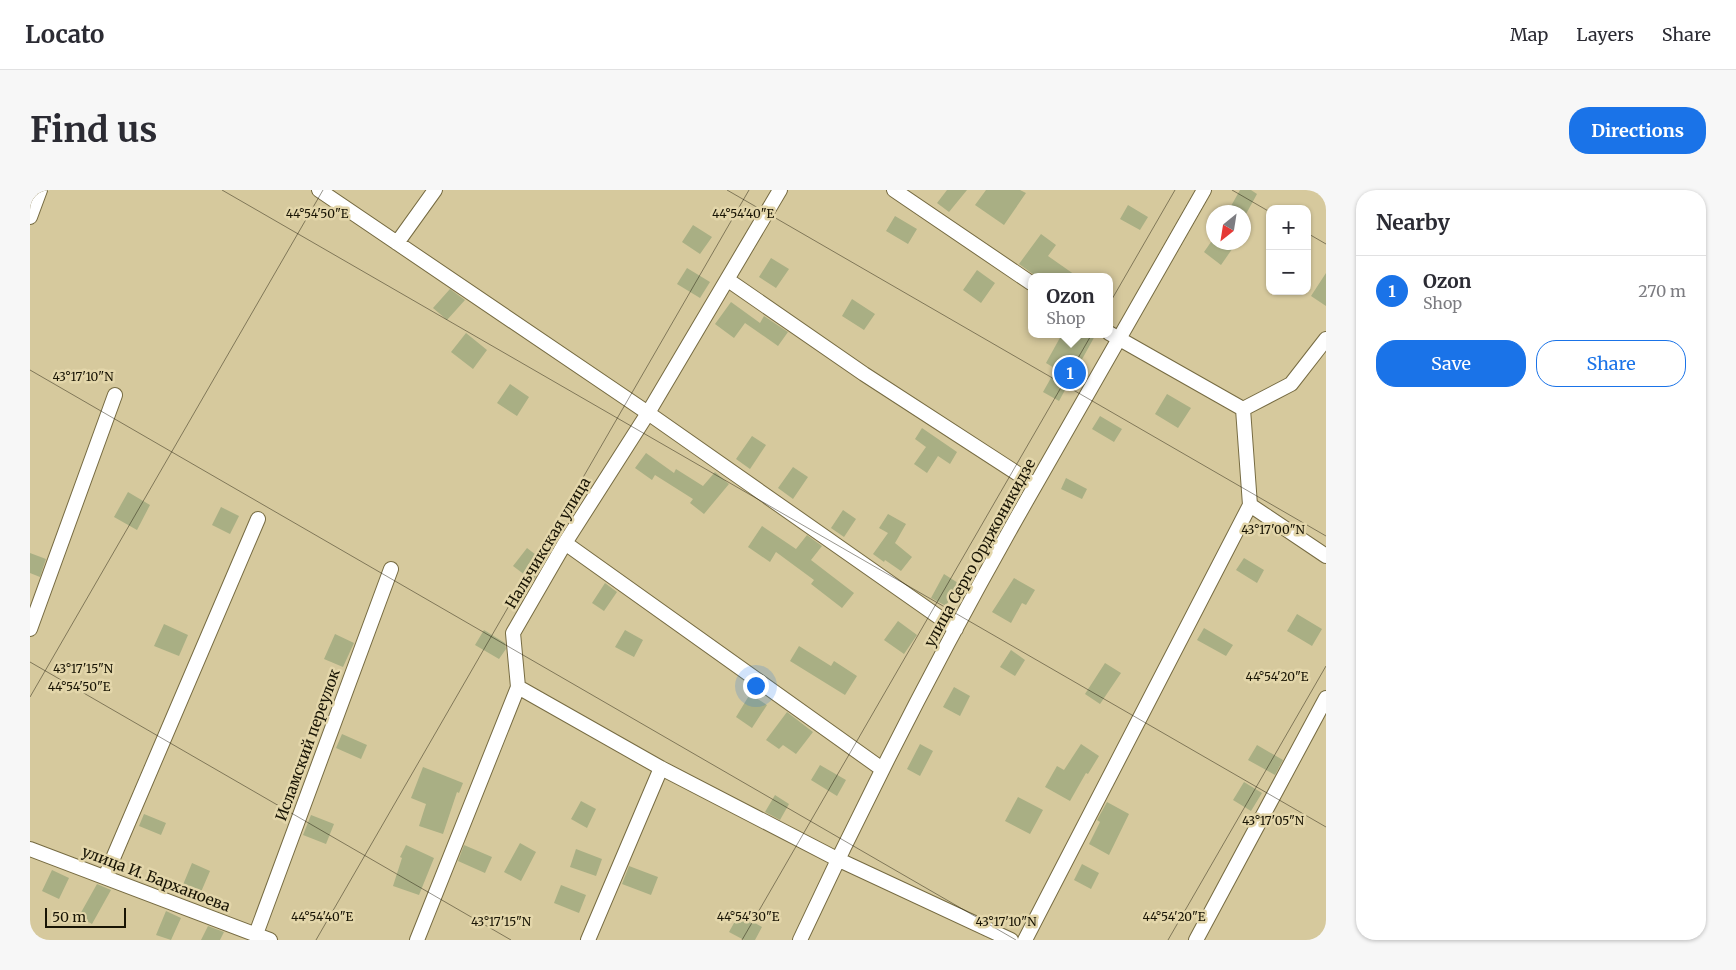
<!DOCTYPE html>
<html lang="en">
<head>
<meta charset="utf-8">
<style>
	body { margin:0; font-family:Merriweather,serif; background:#f7f7f7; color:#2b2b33 }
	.controls { position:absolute; right:15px; top:15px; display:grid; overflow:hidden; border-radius:10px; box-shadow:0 1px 4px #0004 }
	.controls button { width:45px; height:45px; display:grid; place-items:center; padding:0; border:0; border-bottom:1px solid #e1e1e2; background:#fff; color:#2b2b33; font:25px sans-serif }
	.compass { position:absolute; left:1176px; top:15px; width:45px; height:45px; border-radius:50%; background:#fff; box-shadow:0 1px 4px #0004; rotate:210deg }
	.scale { position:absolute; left:15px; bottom:12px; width:81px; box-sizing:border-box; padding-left:5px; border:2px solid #181404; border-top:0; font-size:14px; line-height:18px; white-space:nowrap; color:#181404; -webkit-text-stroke:4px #e3d6aa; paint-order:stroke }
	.you { position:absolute; left:725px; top:495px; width:18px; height:18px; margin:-12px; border:4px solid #fff; border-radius:50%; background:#1a73e8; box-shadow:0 0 0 8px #1a73e833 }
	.badge { display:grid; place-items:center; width:32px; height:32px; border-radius:50%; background:#1a73e8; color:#fff; font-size:16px; font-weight:700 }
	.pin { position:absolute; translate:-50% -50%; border:2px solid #fff; box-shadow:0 1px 5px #0006 }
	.popup { position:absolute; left:998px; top:83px; width:85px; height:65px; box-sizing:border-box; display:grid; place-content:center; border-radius:10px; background:#fff; filter:drop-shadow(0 1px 4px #0005); font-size:16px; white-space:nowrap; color:#7c7c81 }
	.popup b { font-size:19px; color:#2b2b33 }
	.popup::after { content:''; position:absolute; left:50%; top:100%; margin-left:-10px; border:10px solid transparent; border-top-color:#fff }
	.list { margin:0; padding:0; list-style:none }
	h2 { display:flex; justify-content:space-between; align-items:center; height:65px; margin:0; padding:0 20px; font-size:21px }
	h2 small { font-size:16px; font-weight:400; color:#7c7c81 }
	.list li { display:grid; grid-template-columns:32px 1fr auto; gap:15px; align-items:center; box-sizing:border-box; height:70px; padding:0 20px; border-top:1px solid #e1e1e2 }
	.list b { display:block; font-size:19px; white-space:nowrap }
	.list p { margin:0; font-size:16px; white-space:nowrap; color:#7c7c81 }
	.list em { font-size:16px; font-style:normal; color:#7c7c81 }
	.actions { display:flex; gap:10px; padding:15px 20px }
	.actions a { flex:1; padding:11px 0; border:1px solid #1a73e8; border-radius:20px; text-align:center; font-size:18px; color:#1a73e8 }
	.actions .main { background:#1a73e8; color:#fff }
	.map { position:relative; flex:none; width:1296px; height:750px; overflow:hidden; border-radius:20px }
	header { display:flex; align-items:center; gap:30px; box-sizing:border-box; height:70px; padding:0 25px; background:#fff; border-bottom:1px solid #e1e1e2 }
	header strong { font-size:24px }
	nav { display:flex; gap:28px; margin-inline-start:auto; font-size:18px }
	.intro { display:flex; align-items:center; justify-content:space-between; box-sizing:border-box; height:120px; padding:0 30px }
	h1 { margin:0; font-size:35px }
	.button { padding:12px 22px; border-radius:20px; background:#1a73e8; color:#fff; font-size:18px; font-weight:700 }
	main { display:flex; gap:30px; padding:0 30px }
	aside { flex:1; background:#fff; border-radius:20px; box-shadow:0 1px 4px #0004 }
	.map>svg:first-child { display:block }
</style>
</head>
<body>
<header>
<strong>Locato</strong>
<nav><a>Map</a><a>Layers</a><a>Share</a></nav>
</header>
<div class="intro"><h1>Find us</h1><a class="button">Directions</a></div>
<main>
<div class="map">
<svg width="1296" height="750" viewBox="0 0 1296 750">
	<rect width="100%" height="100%" fill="#d6c99d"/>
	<path fill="#a9af84" d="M917,0h20l-18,22 -12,-9z
		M956,0h34l6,3 -22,32 -29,-20z
		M1210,0h11l6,4 -11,20 -15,-8z
		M1098,15l20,12 -8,13 -20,-11z
		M865,26l22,13 -9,15 -22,-13z
		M663,35l19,12 -12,17 -18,-12z
		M1011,44l15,11 -8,11 30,21h-41l-18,-13z
		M1181,52h26l-16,23 -17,-13z
		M741,68l18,11 -13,19 -17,-11z
		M657,78l23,14 -10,16 -23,-14z
		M947,80l18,13 -14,20 -18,-13z
		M1296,83v33l-15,-10z
		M420,99l15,11 -18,20 -14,-12z
		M822,109l23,15 -11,16 -22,-14z
		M701,112l29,21 4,-7 24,16 -10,14 -33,-23 -11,15 -19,-14z
		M436,143l21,17 -14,19 -22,-17z
		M1032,144h34l-37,67 -16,-9 13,-23 -10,-6z
		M480,194l19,13 -12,19 -20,-13z
		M1137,204l24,14 -13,20 -23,-14z
		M1070,226l22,13 -8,13 -22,-13z
		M892,238l35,24 -7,12 -12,-8 -11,17 -13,-9 12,-17 -11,-8z
		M722,246l14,9 -16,24 -14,-10z
		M616,263l28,20 2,-4 27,17 12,-14 14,12 -25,30 -14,-11 3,-4 -38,-24 -3,5 -17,-12z
		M763,277l15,10 -15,22 -15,-11z
		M1036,288l21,11 -5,10 -21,-10z
		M98,302l22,13 -13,25 -23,-13z
		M191,317l18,9 -9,18 -18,-9z
		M813,320l13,9 -12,18 -13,-9z
		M858,324l18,10 -11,19 17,14 -11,14 -16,-11 -1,2 -11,-8 15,-21 -9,-5z
		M732,336l34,23 11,-14 15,11 -11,14 43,33 -12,15 -31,-24 3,-4 -38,-28 -6,10 -22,-15z
		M497,358l17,13 -11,20 -20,-15z
		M0,363l16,6 -6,18 -10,-4z
		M1214,368l20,12 -7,13 -21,-13z
		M914,384l14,9 -12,23 -15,-8z
		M984,388l21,12 -9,15 -4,-2 -11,20 -19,-11z
		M575,393l12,9 -13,19 -12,-8z
		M1267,424l25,15 -10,17 -25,-15z
		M868,431l19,14 -13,19 -20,-14z
		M134,434l24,11 -9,21 -25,-10z
		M1174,438l29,17 -7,11 -29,-16z
		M454,440l21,13 1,6 -7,10 -24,-14z
		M595,440l18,10 -9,17 -19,-10z
		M305,444l19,9 -11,24 -19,-8z
		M769,456l32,20 3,-5 23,15 -12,19 -55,-34z
		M981,460l14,10 -10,16 -15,-9z
		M1075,473l16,10 -21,31 -15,-10z
		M924,497l16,9 -10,20 -17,-9z
		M720,504l17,11 -15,23 -16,-11z
		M757,522l26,20 -17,22 -13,-9 -4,4 -13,-9z
		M312,544l25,11 -6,14 -25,-11z
		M890,554l13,7 -13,25 -13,-7z
		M1051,554l18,12 -11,18 -2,-1 -16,28 -25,-14 12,-21 7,4z
		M1227,555l26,15 -8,15 -27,-15z
		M790,575l26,15 -9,16 -26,-16z
		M393,577l40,16 -4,10 -2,-1 -14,42 -24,-8 7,-22 -15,-6z
		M1214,592l18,11 -11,18 -18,-11z
		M745,605l14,9 -9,16 -15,-8z
		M988,607l25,13 -13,24 -25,-13z
		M551,611l15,8 -9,19 -16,-9z
		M1077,612l22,12 -20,41 -20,-11 11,-22 -3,-2z
		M114,624l22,9 -5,12 -22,-9z
		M281,625l23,9 -8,20 -23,-9z
		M490,653l16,9 -15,29 -17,-9z
		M376,655l28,13 -15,37 -26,-9 9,-28 -2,-1z
		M434,655l28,12 -7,16 -27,-12z
		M546,659l26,10 -6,17 -26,-9z
		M162,673l18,8 -12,28 -18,-7z
		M1052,674l17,9 -8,16 -17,-9z
		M599,676l29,11 -7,18 -29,-11z
		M22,680l17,8 -10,21 -17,-8z
		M67,694l14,6 -19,34 -13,-8z
		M531,695l25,10 -7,18 -25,-10z
		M136,721l15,7 -10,22 -15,-5z
		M709,724l23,13 -7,13h-11l-15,-8z
		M178,736l16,6 -4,8h-19z"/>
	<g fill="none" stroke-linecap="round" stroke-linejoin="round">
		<defs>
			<path id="minor" d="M289,0l329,223 308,216
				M864,0l137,93
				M0,27l10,-27
				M367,53l38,-53
				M698,90l136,94 171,111
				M1079,143l134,76
				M1213,219l48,-25 35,-45
				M1220,315l76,51
				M535,353l317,226
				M0,439l85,-234
				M488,497l143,81 176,91 174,81
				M0,659l240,91
				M75,687l153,-358
				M226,744l135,-365
				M387,750l101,-253 -5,-54 52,-90 83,-130 132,-223
				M558,750l73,-172
				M770,750c72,-155 151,-308 236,-456 56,-98 112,-196 168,-294
				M995,750l225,-435 -7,-96
				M1166,750l130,-242"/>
		</defs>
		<use href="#minor" stroke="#766b42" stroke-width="16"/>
		<use href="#minor" stroke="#fff" stroke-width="14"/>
	</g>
	<path fill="none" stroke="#181404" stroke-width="1" stroke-opacity="0.45" d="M192,0l1104,637M697,0l599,346M1202,0l38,22M1277,43l19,11M0,180l986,570M0,472l481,278M0,507l293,-507M286,750l433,-750M712,750l433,-750M1138,750l158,-274"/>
	<g text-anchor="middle" stroke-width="5" stroke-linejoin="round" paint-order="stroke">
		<g font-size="15" fill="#181404" stroke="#e3d6aa">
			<text transform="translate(518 353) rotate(-59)" y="5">Нальчикская улица</text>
			<text transform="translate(950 363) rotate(-61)" y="5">улица Серго Орджоникидзе</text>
			<text transform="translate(278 555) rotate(-70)" y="5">Исламский переулок</text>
			<text transform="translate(126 689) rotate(21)" y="5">улица И. Барханоева</text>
		</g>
	</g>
	<g font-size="12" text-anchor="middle" fill="#181404" stroke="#e3d6aa" stroke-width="5" stroke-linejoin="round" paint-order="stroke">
		<text x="287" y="28">44°54'50"E</text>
		<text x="713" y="28">44°54'40"E</text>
		<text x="53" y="191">43°17'10"N</text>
		<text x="1243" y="344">43°17'00"N</text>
		<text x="53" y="483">43°17'15"N</text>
		<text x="1247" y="491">44°54'20"E</text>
		<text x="49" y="501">44°54'50"E</text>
		<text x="1243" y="635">43°17'05"N</text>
		<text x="292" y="731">44°54'40"E</text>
		<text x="718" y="731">44°54'30"E</text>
		<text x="1144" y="731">44°54'20"E</text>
		<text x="471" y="736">43°17'15"N</text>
		<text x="976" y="736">43°17'10"N</text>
	</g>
</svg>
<div class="controls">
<button>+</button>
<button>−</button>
</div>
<svg class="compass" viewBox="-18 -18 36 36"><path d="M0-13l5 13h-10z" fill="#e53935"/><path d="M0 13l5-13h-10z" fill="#7c7c81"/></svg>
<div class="scale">50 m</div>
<div class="you"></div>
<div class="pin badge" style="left:1040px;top:183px">1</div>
<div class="popup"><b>Ozon</b>Shop</div>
</div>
<aside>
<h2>Nearby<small></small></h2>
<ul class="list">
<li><span class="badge">1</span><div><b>Ozon</b><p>Shop</p></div><em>270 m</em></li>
</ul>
<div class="actions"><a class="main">Save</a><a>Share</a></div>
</aside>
</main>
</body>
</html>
